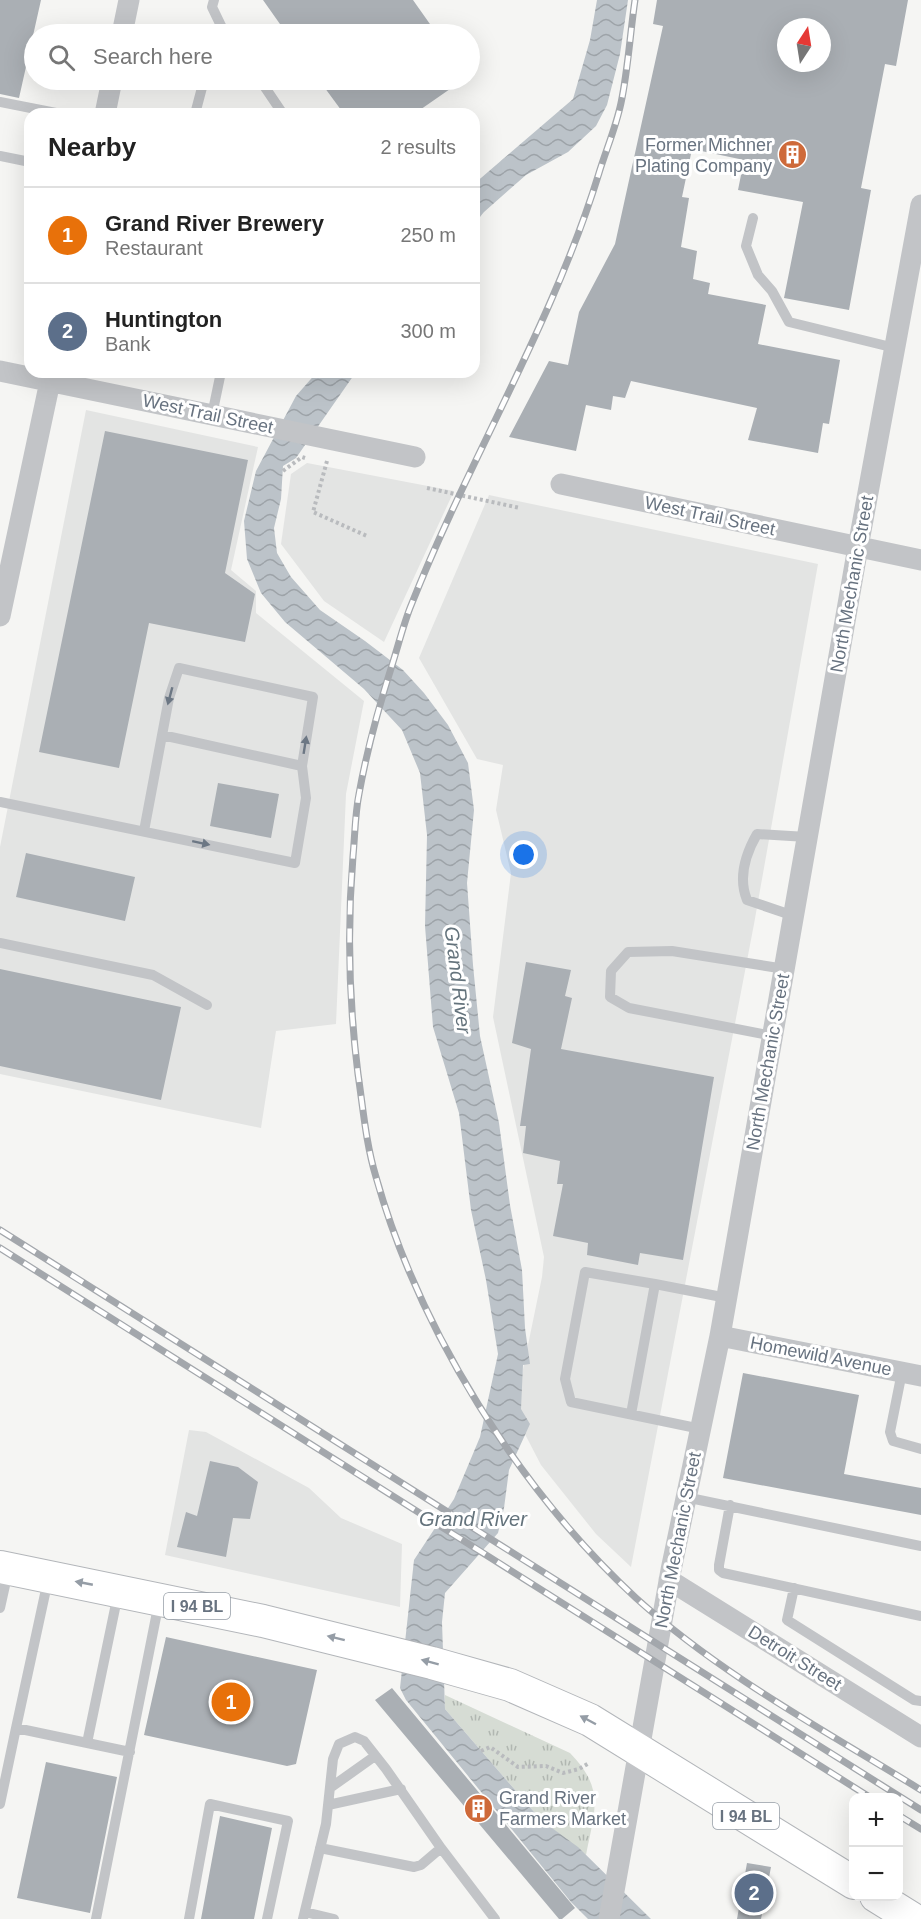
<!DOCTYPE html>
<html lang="en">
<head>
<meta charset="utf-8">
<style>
	body { margin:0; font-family:Arial,sans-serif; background:#f6f6f6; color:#222 }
	.controls { position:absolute; right:18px; bottom:18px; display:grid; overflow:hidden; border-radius:12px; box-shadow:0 6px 24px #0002 }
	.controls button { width:54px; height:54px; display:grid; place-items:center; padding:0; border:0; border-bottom:2px solid #e0e0e0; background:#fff; color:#222; font:30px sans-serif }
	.compass { position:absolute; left:777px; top:18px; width:54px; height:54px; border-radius:50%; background:#fff; box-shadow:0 6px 24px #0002; rotate:12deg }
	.you { position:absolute; left:524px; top:855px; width:21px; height:21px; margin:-15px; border:4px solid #fff; border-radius:50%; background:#1a73e8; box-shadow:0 0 0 9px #1a73e833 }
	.badge { display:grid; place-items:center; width:39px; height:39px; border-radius:50%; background:#ce6a3a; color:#fff; font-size:20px; font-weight:700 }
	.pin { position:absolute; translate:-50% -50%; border:3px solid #fff; box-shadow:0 2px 6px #0006 }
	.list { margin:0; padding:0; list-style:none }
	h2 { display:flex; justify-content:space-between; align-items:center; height:78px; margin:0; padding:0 24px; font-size:26px }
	h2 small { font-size:20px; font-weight:400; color:#767676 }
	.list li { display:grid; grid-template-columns:39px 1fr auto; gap:18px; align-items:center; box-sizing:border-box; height:96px; padding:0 24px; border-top:2px solid #e0e0e0 }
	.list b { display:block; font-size:22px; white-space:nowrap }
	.list p { margin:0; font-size:20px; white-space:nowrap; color:#767676 }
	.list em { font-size:20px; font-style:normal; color:#767676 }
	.icon { flex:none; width:33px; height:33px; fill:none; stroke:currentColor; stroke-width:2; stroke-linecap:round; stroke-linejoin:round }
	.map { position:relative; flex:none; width:921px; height:1919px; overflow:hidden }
	.search { position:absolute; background:#fff; box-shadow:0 6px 24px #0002; left:24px; top:24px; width:456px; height:66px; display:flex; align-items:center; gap:15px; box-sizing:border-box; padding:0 21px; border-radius:33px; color:#767676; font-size:22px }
	.panel { position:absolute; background:#fff; box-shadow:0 6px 24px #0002; left:24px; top:108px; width:456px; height:270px; border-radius:18px }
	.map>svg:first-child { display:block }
</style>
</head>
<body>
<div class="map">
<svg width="921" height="1919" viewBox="0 0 921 1919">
	<defs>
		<pattern id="park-tufts" width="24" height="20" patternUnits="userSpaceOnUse" patternTransform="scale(1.5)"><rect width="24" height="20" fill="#d6dcd4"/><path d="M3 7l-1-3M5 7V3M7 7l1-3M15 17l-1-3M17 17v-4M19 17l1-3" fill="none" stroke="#b1b7b1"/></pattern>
		<pattern id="water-waves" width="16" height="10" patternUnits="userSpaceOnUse" patternTransform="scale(1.5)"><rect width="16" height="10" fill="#bcc3c9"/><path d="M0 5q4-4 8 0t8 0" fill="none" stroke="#9da3a8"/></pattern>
	</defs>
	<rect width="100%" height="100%" fill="#f5f5f3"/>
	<path fill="#e3e4e3" d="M86,410l172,37 -27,123 25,21v22l108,88 -18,93 -10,230 -60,7 -15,97 -261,-54v-227z
		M307,463l147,28 -70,151 -60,-41 -43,-57 10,-70z
		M489,495l329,69 -64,360 -123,643 -35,-33 -55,-69 -27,-52 28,-136 2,-20 -51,-240 18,-144 -15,-63 7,-45 -26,-6 -58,-101z
		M189,1430l17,2 103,56 32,30 61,26 -2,63 -235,-52z"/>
	<path fill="url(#park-tufts)" d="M445,1695l125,58c35,36 25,56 16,102l-45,-35 -96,-111z"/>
	<path fill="url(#water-waves)" d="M597,0h31l-8,54 -13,51 -11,21 -28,26 -42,23 -42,37 -10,12v-40l99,-85 17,-59z
		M317,372h39l-60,86 -13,8 -2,33 -7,29 3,25 14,24 29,33 45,31 38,29 21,23 24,32 20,38 6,47 -7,73 6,82 7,71 19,87 11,82 12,65 3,58 5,36 -7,1 -2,44 9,15 -21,46 -5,38 -6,25 -53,60 -3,29 3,87 96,111 37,27 73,72h-63l-17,-17 -165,-202 -6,-12 14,-128 40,-61 26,-62 18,-83 -12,-74 -15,-70 -12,-97 -26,-86 -8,-101 2,-91 -7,-62 -18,-43 -38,-41 -79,-67 -24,-29 -14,-34 -3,-38 12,-50 40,-75z"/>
	<path fill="#aaafb4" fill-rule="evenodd" d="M0,0h41l-22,98 -19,-4z
		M263,0h150l24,34h-150z
		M657,0h251l-12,66 -11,-2 -24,124 10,2 -22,120 -65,-12 19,-96 -65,-12 6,-30 -52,-11 -10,48 7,1 -8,49 16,4 -4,28 17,4 -2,11 58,11 -8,39 82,16 -11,64 -6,-1 -5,30 -70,-13 9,-32 -126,-27 -6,17 -12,-2 -2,14 -25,-5 -10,46 -67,-14 40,-76 19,4 11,-53 36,-68 48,-218 -10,-2zM786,27h36v36h-36z
		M319,80h144l-49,34h-70z
		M105,431l143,29 -23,113 30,21 -10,48 -96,-19 -30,145 -80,-16z
		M218,783l61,11 -8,44 -61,-12z
		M26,853l109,24 -10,44 -109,-24z
		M526,962l45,8 -6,26 7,2 -11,51 153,28 -31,183 -43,-7 -2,12 -51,-10 1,-12 -35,-7 10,-52h-6l3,-23 -37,-8 3,-27h-6l11,-77 -19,-6z
		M0,969l181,38 -20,93 -161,-34z
		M743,1373l116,22 -15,79 77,14v27l-198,-37z
		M210,1461l28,6 20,15 -8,37 -17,-1 -7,39 -49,-10 9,-35 11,4z
		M166,1637l151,33 -21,94 -9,2 -143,-31z
		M392,1688l183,220 -13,11h-3l-184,-219z
		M46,1762l71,15 -27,136 -73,-15z
		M220,1816l52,12 -18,91h-53z
		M747,1863l24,4 -10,52h-24z"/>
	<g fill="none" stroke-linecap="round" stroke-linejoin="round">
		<defs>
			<path id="primary" d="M0,1567l263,54 169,42 78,22 80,35 264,163
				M876,1896l37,23"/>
		</defs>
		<use href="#primary" stroke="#b3b6ba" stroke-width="34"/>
		<path stroke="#b9bbbe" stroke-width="4" stroke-dasharray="3 3" stroke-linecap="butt" d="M327,461l-14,51 54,24
			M283,471l19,-14 3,1
			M427,488l93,20
			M481,1751l9,-4 28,20 28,-1 17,7 16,-4 10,-6"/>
		<path stroke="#c2c4c7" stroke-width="10" d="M214,0l-2,7 13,27
			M260,80l23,34
			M0,102l61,12
			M195,114l9,-34
			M0,156l30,6
			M753,218l-7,28 12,29 14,16 17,31 106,26
			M212,415l9,-43
			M162,735l140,31
			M0,802l295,61 11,-65 -4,-32 11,-69 -134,-29 -10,30 -25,133
			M794,916l-47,-16c-9,-22 -2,-45 10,-66l50,3
			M0,943l153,32 54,30
			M773,1036l-144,-28 -19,-11 1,-26 17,-19 44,-1 113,18
			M655,1284l72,14
			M902,1372l-12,60 3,9 28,8
			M631,1414l24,-130 -70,-12 -20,107 6,23 130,27
			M685,1497l236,49
			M730,1505l-11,60v5l4,3 198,43
			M48,1580l-32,148 114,24
			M794,1588l-7,32 127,80 7,1
			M0,1608l8,-36
			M87,1743l31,-149
			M330,1788l45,-32
			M0,1804l16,-76
			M328,1805l73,-16
			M320,1848l94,19 7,-2 20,-17
			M305,1912l29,7
			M96,1919l63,-317
			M189,1919l21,-115 78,17 -21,98
			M303,1919l23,-95 7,-65 6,-15 16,-7 9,4 22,28 55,79 54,71"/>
		<path stroke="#c2c4c7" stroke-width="21" d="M122,34l7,-34
			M105,114l7,-34
			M0,371l415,86
			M561,484l360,76
			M0,616l52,-244
			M720,1336l201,40
			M669,1580l252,157
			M609,1919l62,-349 49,-234 138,-789 63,-342"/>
		<use href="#primary" stroke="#fff" stroke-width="32"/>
		<defs>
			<path id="rail" d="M635,0c-5,34 -7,70 -14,103 -5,24 -15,47 -22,70 -46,150 -129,284 -187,430 -8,19 -13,40 -19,59 -14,44 -26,87 -34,132 -4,20 -4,41 -6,62 -6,73 -4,146 5,218 5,34 8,70 18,103 43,153 143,313 260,421 85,77 188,132 285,192
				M0,1230l921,580
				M0,1248l871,550
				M898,1815l23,14"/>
		</defs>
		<use href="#rail" stroke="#a3a7ac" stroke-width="7"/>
		<use href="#rail" stroke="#fff" stroke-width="4.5" stroke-dasharray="14" stroke-linecap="butt"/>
	</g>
	<defs><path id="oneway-solid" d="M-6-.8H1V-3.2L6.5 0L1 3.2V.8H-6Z" transform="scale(1.5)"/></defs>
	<g fill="#6c7784">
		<use href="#oneway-solid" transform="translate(170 696) rotate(105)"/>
		<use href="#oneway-solid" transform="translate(305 745) rotate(-81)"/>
		<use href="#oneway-solid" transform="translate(201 843) rotate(12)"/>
	</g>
	<g fill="#959da6">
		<use href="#oneway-solid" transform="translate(84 1583) rotate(-169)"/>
		<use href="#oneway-solid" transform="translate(336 1638) rotate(-166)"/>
		<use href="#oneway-solid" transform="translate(430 1662) rotate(-165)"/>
		<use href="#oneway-solid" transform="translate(588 1720) rotate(-152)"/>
	</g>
	<defs>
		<symbol id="building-disc" viewBox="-11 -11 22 22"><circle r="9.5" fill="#ce6a3a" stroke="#fff"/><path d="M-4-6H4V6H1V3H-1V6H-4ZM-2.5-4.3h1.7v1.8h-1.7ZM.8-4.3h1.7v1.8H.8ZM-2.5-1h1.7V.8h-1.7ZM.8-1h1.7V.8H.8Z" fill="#fff"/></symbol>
	</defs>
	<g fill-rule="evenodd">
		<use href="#building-disc" x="776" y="138" width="33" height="33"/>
		<use href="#building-disc" x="462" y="1792" width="33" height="33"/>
	</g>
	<g text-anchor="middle" stroke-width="6" stroke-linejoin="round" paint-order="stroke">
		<g fill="#fff" stroke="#959da6" stroke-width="1.5">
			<rect x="164" y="1593" width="66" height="26" rx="4.5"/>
			<rect x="713" y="1803" width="66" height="26" rx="4.5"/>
		</g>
		<g font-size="16" font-weight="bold" fill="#687380">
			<text x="197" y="1612">I 94 BL</text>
			<text x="746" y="1822">I 94 BL</text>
		</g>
		<g font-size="18" fill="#687380" stroke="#fff" text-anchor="end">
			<text x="772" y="151">Former Michner<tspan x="772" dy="21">Plating Company</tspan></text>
			<text x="499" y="1804" text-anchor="start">Grand River<tspan x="499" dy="21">Farmers Market</tspan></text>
		</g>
		<g font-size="18" fill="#687380" stroke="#fff">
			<text transform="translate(208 414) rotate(12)" y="6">West Trail Street</text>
			<text transform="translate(710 516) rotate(12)" y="6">West Trail Street</text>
			<text transform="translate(852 584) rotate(-80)" y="6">North Mechanic Street</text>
			<text transform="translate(768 1062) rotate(-80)" y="6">North Mechanic Street</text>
			<text transform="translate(821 1356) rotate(11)" y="6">Homewild Avenue</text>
			<text transform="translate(678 1540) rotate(-79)" y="6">North Mechanic Street</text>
			<text transform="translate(795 1658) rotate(32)" y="6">Detroit Street</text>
		</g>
		<g font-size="20" font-style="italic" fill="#64737c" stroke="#fff">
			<text transform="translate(458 980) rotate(83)" y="7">Grand River</text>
			<text x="473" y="1526">Grand River</text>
		</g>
	</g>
</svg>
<div class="controls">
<button>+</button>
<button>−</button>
</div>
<svg class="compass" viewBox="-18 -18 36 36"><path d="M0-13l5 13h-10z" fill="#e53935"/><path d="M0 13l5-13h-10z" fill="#767676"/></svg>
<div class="you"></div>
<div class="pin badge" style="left:231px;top:1702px;background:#e8710a">1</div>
<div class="pin badge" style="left:754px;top:1893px;background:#5c6f8a">2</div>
<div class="search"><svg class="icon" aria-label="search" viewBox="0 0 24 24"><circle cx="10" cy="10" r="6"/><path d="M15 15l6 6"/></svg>Search here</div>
<section class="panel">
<h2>Nearby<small>2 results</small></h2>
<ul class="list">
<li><span class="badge" style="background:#e8710a">1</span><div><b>Grand River Brewery</b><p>Restaurant</p></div><em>250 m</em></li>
<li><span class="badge" style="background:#5c6f8a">2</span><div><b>Huntington</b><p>Bank</p></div><em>300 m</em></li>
</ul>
</section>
</div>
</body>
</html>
